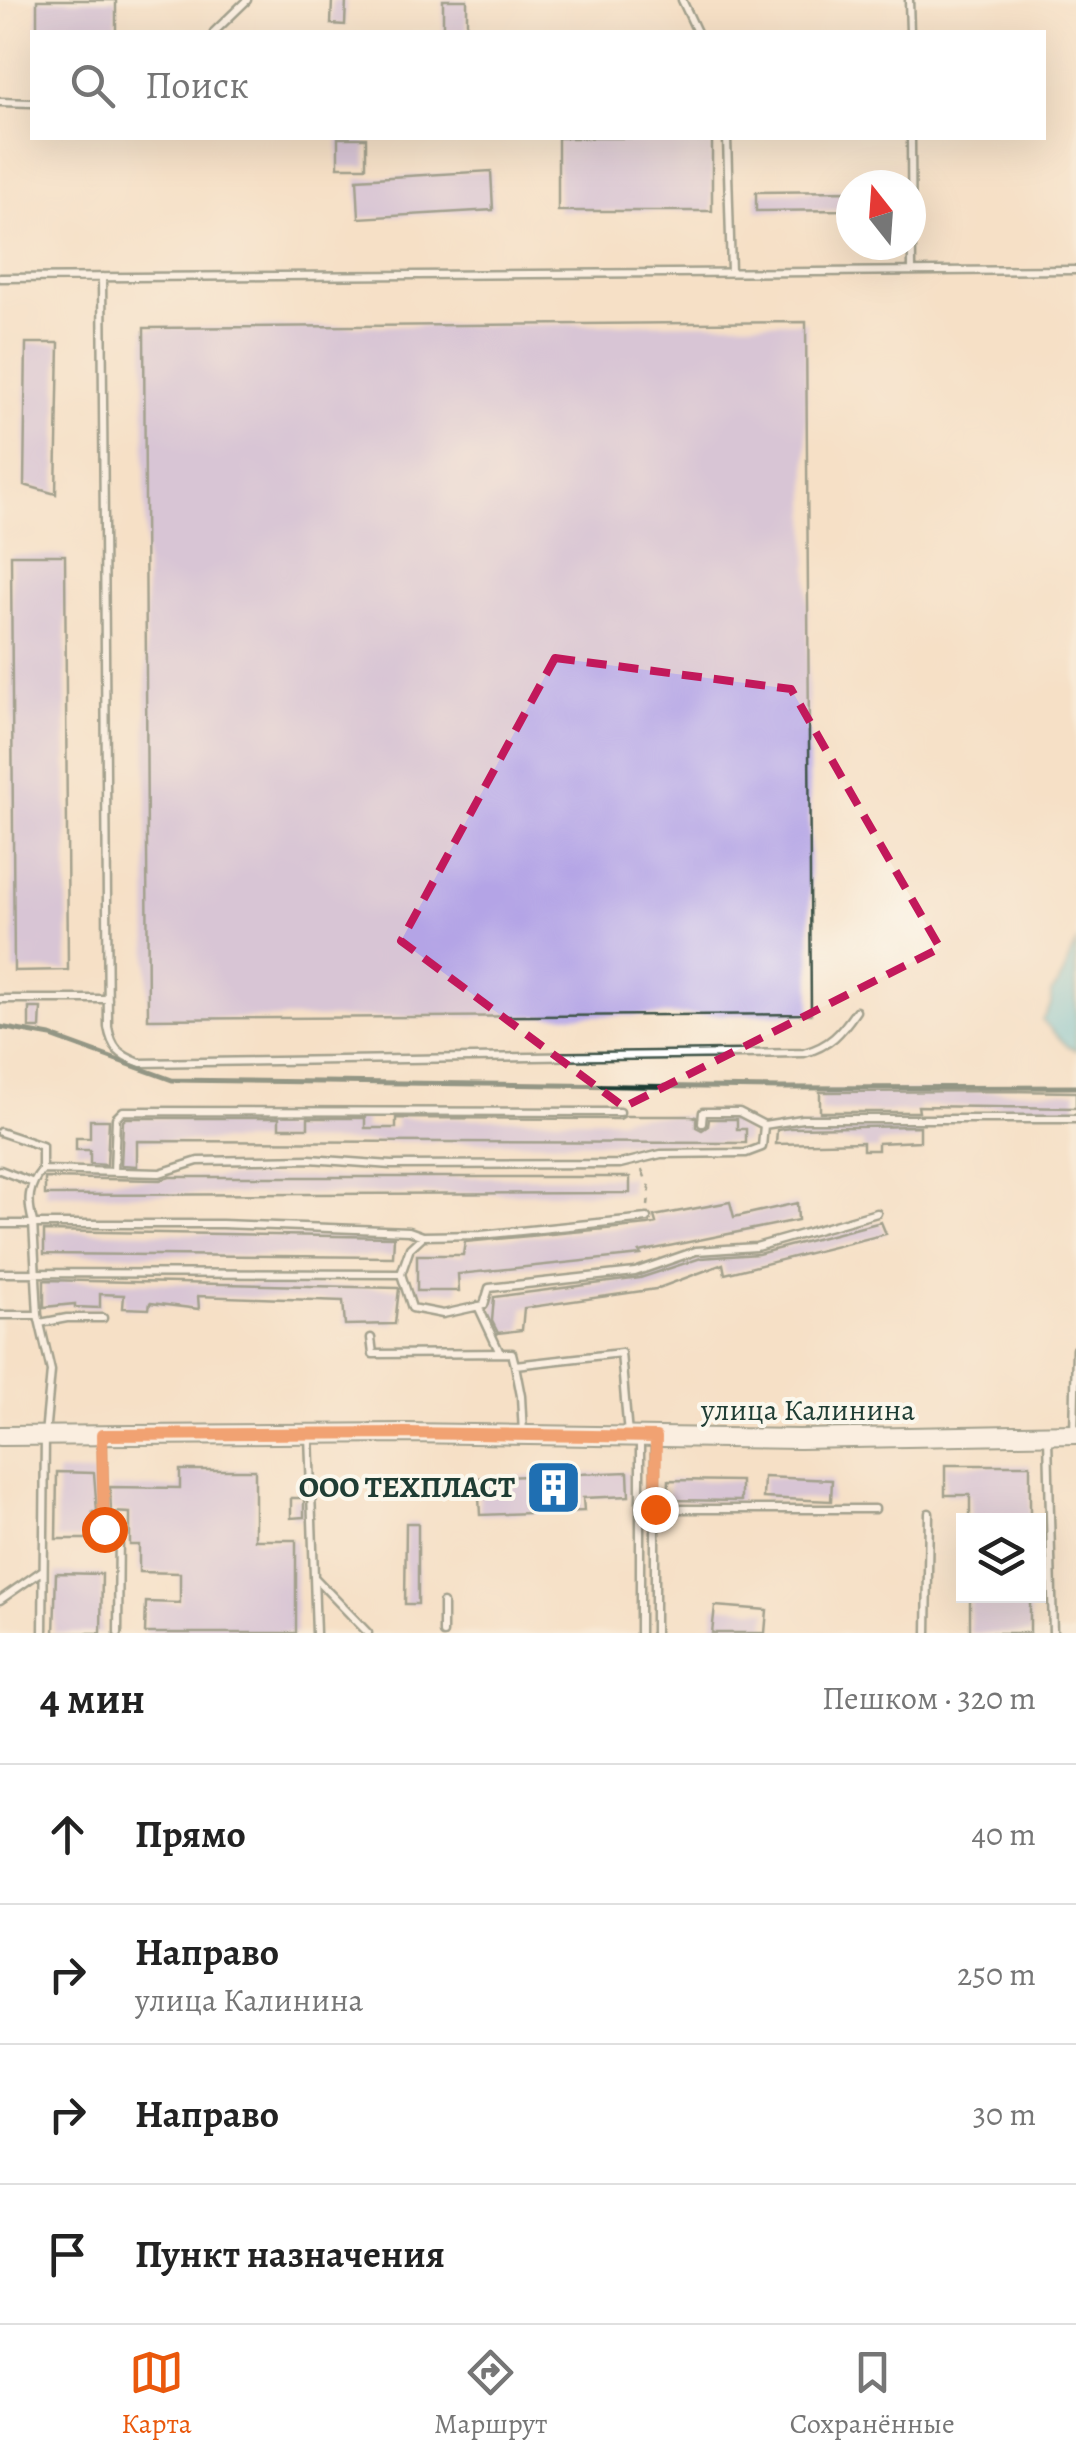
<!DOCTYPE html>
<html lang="ru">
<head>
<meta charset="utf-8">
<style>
	body { margin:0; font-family:Alegreya,serif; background:#f6f6f6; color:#222 }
	.controls { position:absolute; right:30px; bottom:30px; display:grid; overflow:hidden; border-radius:0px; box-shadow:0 10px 40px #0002 }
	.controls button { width:90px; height:90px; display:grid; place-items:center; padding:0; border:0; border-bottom:2px solid #e0e0e0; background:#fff; color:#222; font:50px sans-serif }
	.compass { position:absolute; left:836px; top:170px; width:90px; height:90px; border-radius:50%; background:#fff; box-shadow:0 10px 40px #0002; rotate:343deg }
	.stop { position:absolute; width:30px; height:30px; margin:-22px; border:8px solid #ea580c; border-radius:50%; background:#fff }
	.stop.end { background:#ea580c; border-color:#fff; box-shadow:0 2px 10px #0008 }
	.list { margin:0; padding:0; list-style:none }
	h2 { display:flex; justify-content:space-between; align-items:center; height:130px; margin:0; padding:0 40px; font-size:42px }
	h2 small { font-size:32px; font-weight:400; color:#767676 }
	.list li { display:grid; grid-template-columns:65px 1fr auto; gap:30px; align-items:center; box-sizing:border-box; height:140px; padding:0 40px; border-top:2px solid #e0e0e0 }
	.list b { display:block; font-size:38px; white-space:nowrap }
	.list p { margin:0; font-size:32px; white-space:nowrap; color:#767676 }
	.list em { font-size:32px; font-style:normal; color:#767676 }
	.icon { flex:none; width:55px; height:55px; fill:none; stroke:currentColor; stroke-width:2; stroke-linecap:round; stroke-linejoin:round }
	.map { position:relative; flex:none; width:1076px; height:1633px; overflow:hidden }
	.search { position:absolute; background:#fff; box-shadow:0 10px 40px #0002; left:30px; right:30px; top:30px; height:110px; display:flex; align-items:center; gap:25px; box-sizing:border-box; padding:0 35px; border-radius:0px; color:#767676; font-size:38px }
	.sheet { height:690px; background:#fff }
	nav { display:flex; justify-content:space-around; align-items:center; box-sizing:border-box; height:140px; border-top:2px solid #e0e0e0; background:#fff; font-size:28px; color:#767676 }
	nav a { display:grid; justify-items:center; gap:5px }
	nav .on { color:#ea580c }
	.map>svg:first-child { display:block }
</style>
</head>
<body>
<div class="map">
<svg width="1076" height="1633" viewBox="0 0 1076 1633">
	<rect width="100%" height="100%" fill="#fbf7ec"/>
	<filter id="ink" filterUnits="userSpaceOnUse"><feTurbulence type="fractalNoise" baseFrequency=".01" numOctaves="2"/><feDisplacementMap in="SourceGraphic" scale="20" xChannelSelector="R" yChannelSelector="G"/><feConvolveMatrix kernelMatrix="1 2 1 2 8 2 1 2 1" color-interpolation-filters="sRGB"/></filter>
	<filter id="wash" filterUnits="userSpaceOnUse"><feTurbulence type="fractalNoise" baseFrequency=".0048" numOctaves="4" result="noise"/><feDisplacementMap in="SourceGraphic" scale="40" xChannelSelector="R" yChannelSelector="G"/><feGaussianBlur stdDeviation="2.25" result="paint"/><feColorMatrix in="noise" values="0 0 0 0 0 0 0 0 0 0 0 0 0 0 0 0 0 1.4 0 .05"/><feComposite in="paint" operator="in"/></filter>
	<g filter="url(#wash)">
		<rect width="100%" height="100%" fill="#f6e0c6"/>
		<path fill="#5fc6dc" stroke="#3f8288" stroke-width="2.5" d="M1076,943v107l-9,-4 -25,-26 9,-15v-12c15,-16 15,-32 25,-50z"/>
		<g id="blocks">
			<path fill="#b4a4e6" d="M37,0h79v32h-79z
				M332,0h14l-1,25 -14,-1z
				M443,0h24v32h-24z
				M338,138h28v29h-28z
				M558,138h154v73h-154z
				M491,171l2,39 -134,8 -2,-39z
				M851,191v19l-95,1v-19z
				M806,322l5,692 -663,5 -4,-691z
				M26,343h33l-3,151 -32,-9z
				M11,555h54l3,415 -54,1z
				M29,1008h12l-1,20h-11z
				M1007,1091l69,1v16l-158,-2 1,6h-99v-20z
				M625,1116h66l5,1v10l6,3 6,-4 1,-7h28v10h9v14l-609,-2v25l-16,-1 2,-44 3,-3h153v10h29v-10h57v10h31v-10l224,1z
				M90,1120h19l-2,45 -17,-1v-14h-14v-12h14z
				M920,1126v15l-42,2v7h-15v-8l-87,2 1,-14 13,-2z
				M170,1177h460v16l-585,2v-17l115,2z
				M730,1202l4,15 63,-14 1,17 -159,32 2,3 -183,19 1,17h-42v-36h46l2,-13 183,-17 8,-2 -2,-7z
				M881,1222l5,12 -161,40 -2,-10 -67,25 -132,19 -2,22 -24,3 -6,-12 2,-24 146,-19 61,-20 57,-4z
				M44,1231l350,6 -1,20 -349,-3z
				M44,1280l354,8 1,1 -4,35 -50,1 -2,-24 -145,-5 1,13 -49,-6 -1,6 -26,-1 1,-13 -24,-1v14l-25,-1v-3l-31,3z
				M945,1465h85v55h-60v-25h-25z
				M180,1470h75v70h41v93h-151l1,-31 34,1v-30l-41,-1v-27h-9v-32l-19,-1 -1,-25 70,1z
				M57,1472l37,1 3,39h-4v27h-37z
				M628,1472l1,24 -46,2 1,13 -104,4 -2,-37z
				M764,1477l68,3 -1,21 -68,-3z
				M669,1480l72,1v20l-73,-1z
				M291,1498h13v19l-13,1z
				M406,1523h12v81h-13z
				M56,1573l46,1 -1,59h-47z
				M970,1596h60v37h-60z
				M715,1606l52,4 -2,23h-53z"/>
		</g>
	</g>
	<g filter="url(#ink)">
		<use href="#blocks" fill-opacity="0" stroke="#3f554a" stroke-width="2.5"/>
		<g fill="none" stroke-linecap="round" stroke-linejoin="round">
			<defs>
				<path id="service" d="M682,0l15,32
					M909,0l1,32
					M214,32l33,-32
					M0,102l32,1
					M727,138l4,134
					M911,138l1,133
					M102,277l6,750c4,22 11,28 32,36l664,-10c26,-7 37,-20 52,-42
					M0,278l1076,-8
					M0,999h108
					M702,1123l1,-11h36l25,13
					M0,1132l42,14v24
					M0,1170l31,12
					M114,1172l2,-54 7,-7 497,1
					M0,1224h222l187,7 14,5
					M0,1273l401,1 11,34 31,6 41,-9 5,-17 146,-16 61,-21 60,-4 121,-34
					M401,1274l9,-26 13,-12 58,-1 166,-17
					M478,1306l22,47
					M0,1315h38
					M40,1323l27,-5h36
					M371,1338l2,16 139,-1 3,12 106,-12 7,82
					M515,1365l6,31 2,38
					M1074,1433l2,-84
					M309,1435l7,198
					M102,1436l2,93h15l-1,104
					M1048,1437l5,196
					M655,1509h220
					M315,1578l53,55
					M0,1600l43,-30
					M443,1603v30
					M43,1633l2,-198 6,-64 -13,-56 -5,-93c-6,-21 -5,-36 9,-52l118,3 38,-12 112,-2 81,6 229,-1 41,-10 85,-1 16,-6 2,-22 38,-6h274
					M640,1633v-195
					M655,1633v-195
					M927,1633l2,-120"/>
				<path id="tertiary" d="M0,1436l406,-3 393,6 277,-5"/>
			</defs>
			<use href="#service" stroke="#3f554a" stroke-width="11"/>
			<use href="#tertiary" stroke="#3f554a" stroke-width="22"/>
			<path stroke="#3f554a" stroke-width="2.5" stroke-dasharray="8 8" stroke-linecap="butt" d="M642,1170l8,19 -2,17"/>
			<use href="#service" stroke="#fff" stroke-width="6"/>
			<use href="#tertiary" stroke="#fff" stroke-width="18"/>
			<path stroke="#1f3d34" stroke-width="5" d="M0,1027l51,9 121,44 609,8 295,-1"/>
		</g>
	</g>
	<g fill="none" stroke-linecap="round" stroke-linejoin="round" filter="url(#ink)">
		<path stroke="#ea580c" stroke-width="12" d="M104,1529l-2,-94 304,-2 250,4 -1,72"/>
	</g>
	<path d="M0 0H1076V1633H0ZM555,658l236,31 149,259 -316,159 -223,-166z" fill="#f6e0c6" fill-opacity=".55" fill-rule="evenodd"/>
	<path fill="none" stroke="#c2185b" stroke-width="8" stroke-dasharray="20 12" stroke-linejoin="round" d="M555,658l236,31 149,259 -316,159 -223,-166z"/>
	<defs>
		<symbol id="building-square" viewBox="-11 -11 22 22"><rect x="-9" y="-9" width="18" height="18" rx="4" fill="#1f6fb2" stroke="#fbf7ec"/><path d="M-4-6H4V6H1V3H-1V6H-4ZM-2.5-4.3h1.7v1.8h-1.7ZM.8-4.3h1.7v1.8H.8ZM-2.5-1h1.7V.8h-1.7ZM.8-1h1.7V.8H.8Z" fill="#fff"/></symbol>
	</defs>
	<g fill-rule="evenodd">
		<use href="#building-square" x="522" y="1456" width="63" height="63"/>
	</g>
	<g text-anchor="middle" stroke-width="8" stroke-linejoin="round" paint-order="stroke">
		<g font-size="30" fill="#1f3d34" stroke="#fbf7ec">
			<text x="808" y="1420">улица Калинина</text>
		</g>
		<g font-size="30" font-weight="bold" fill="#1f3d34" stroke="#fbf7ec" text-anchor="end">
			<text x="515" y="1497">ООО ТЕХПЛАСТ</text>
		</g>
	</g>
</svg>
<div class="controls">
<button><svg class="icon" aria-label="layers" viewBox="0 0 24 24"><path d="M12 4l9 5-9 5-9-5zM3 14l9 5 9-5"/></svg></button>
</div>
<svg class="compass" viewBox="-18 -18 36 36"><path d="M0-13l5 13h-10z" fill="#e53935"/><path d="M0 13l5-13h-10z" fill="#767676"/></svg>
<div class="stop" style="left:104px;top:1529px"></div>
<div class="stop end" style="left:655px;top:1509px"></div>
<div class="search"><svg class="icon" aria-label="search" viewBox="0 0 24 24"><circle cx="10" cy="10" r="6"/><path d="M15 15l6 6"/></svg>Поиск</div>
</div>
<section class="sheet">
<h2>4 мин<small>Пешком · 320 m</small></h2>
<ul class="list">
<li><svg class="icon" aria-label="ahead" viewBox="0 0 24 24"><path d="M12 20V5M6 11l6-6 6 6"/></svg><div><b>Прямо</b></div><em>40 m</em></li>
<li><svg class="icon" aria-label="right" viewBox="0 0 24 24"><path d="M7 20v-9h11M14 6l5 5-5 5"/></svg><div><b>Направо</b><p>улица Калинина</p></div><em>250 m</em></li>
<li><svg class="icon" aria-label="right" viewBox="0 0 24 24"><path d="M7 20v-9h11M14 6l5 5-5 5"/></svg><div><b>Направо</b></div><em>30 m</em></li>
<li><svg class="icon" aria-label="arrive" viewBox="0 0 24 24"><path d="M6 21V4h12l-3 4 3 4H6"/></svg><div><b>Пункт назначения</b></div></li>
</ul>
</section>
<nav>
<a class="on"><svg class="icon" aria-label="map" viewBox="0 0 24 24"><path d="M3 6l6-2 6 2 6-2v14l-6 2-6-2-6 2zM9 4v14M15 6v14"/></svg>Карта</a>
<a><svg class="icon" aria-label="directions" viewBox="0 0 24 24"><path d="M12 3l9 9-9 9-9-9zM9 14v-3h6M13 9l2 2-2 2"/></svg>Маршрут</a>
<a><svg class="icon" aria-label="saved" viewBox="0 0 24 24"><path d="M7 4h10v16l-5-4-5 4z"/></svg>Сохранённые</a>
</nav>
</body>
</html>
